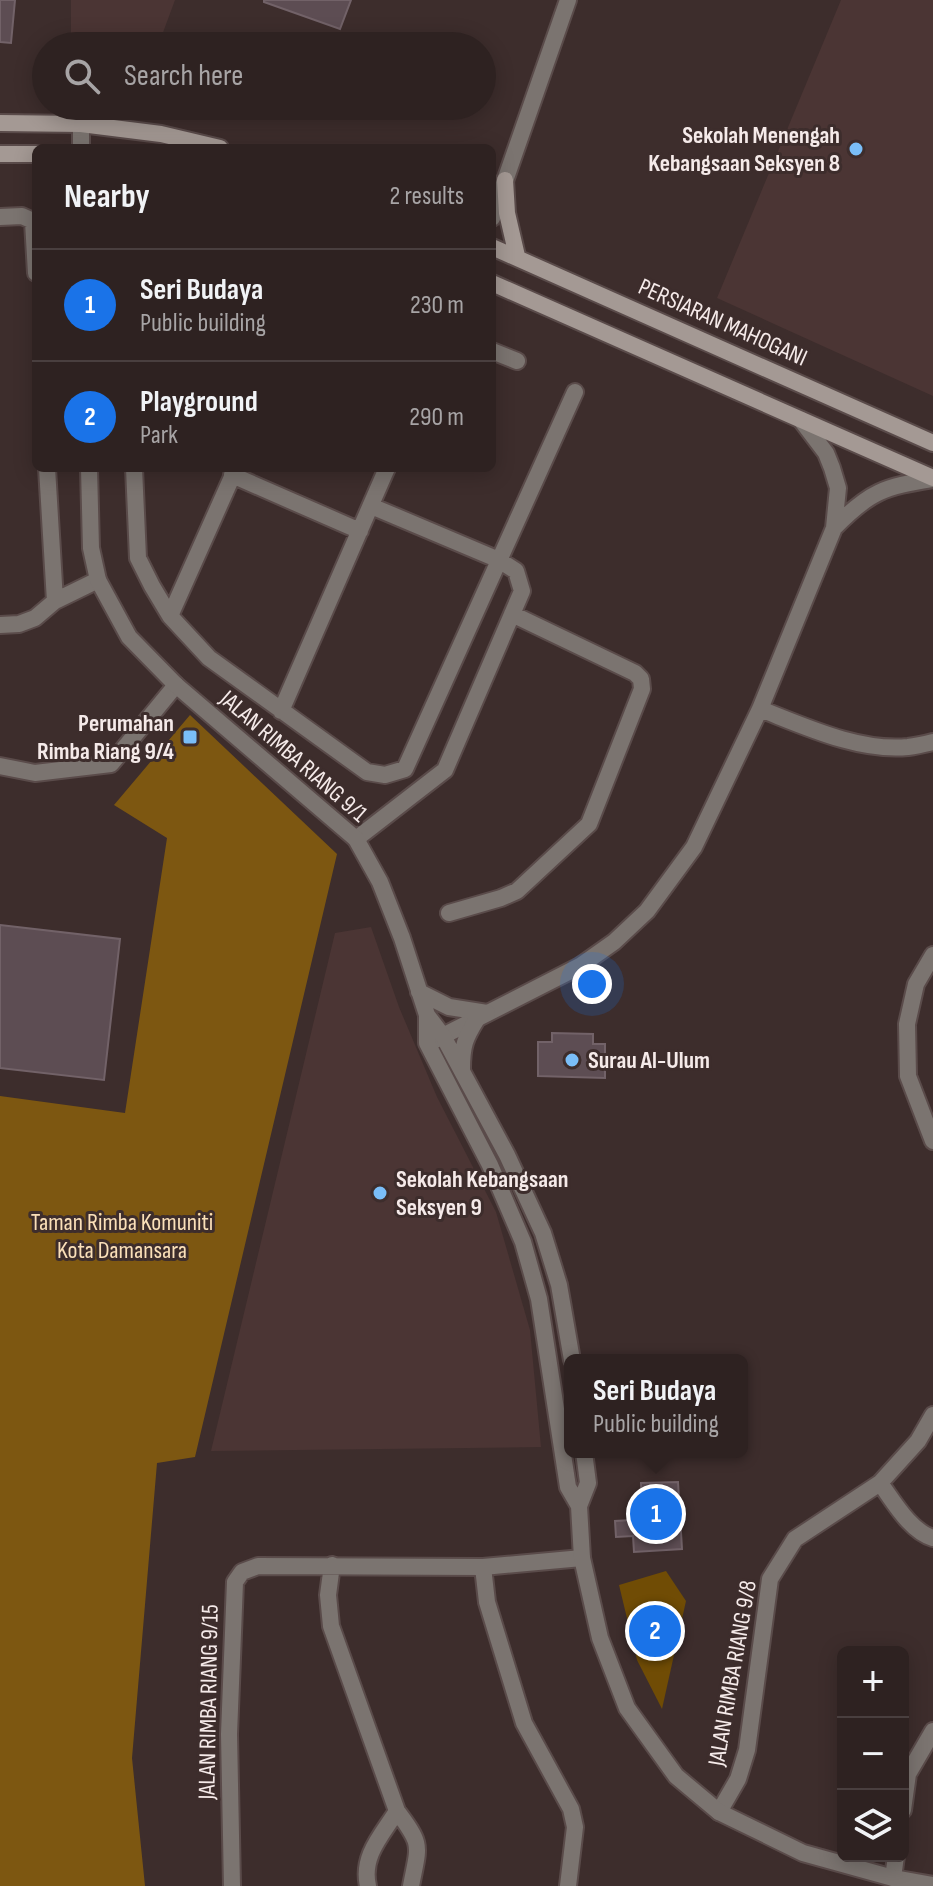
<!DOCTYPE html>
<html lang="en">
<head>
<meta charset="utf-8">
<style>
	body { margin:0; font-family:"Sofia Sans Condensed",sans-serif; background:#362a2a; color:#f1f3f6 }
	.controls { position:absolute; right:24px; bottom:24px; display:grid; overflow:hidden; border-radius:12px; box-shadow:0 4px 20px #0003 }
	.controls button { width:72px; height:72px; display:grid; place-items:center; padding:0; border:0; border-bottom:2px solid #493f3f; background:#2e2221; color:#f1f3f6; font:40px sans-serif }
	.you { position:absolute; left:592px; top:984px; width:28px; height:28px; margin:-20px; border:6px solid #fff; border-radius:50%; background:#1a73e8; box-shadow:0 0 0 12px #1a73e833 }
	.badge { display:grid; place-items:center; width:52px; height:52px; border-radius:50%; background:#1a73e8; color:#fff; font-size:26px; font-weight:700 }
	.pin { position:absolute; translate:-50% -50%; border:4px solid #fff; box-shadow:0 2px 8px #0006 }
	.popup { position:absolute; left:564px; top:1354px; width:184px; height:104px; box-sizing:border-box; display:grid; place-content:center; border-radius:12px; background:#2e2221; filter:drop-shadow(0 2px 6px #0005); font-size:26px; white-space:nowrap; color:#a7a4a5 }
	.popup b { font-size:30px; color:#f1f3f6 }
	.popup::after { content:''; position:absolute; left:50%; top:100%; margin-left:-16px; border:16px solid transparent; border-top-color:#2e2221 }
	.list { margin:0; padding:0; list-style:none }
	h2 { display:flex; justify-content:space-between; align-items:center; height:104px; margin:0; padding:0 32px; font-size:34px }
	h2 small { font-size:26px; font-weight:400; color:#a7a4a5 }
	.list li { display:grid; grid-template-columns:52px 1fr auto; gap:24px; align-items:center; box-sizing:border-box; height:112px; padding:0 32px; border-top:2px solid #493f3f }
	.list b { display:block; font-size:30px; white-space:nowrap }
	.list p { margin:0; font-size:26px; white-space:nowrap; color:#a7a4a5 }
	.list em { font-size:26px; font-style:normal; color:#a7a4a5 }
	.icon { flex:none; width:44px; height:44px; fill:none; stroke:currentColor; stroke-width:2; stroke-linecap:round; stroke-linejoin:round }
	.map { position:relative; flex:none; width:933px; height:1886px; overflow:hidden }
	.search { position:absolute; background:#2e2221; box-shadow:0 4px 20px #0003; left:32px; top:32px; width:464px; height:88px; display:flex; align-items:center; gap:20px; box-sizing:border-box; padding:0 28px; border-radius:44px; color:#a7a4a5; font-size:30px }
	.panel { position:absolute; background:#2e2221; box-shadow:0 4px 20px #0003; left:32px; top:144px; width:464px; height:328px; border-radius:12px }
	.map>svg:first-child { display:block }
</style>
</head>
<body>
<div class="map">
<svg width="933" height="1886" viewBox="0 0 933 1886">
	<rect width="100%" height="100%" fill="#3d2d2c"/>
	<path fill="#4b3534" d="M71,0h104l-17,46h-87z
		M841,0h92v396l-216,-98z
		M371,927l28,80 38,90 59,115 34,118 11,117 -330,4 124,-518z"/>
	<path fill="#704c05" d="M666,1571l20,30 -24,108 -25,-49 -18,-75z"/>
	<path fill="#7d5711" d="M190,715l147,139 -142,603 -38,6 -25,295 13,128h-145v-790l125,17 42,-275 -53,-33z"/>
	<path fill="#5d4d53" stroke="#726268" stroke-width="2" d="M0,0h15l-4,43 -11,-1z
		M264,0h87l-11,29 -76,-27z
		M0,925l120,14 -16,141 -104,-12z
		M552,1033l41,1v10h12v34l-67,-2v-34h14z
		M678,1482l4,67 -48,3 -1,-16 -17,1 -1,-16 17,-1 -1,-12 11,-1 -1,-24z"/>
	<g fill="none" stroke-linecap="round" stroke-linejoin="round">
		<defs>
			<path id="minor" d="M0,217l22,-1 11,5 3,52
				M492,218l76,-218
				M492,351l25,10
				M47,468l8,133
				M134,468l4,90 14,28 18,30 39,42 158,114 18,3 20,-6 170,-377
				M232,475l128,56
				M834,528c36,-37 50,-41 99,-49
				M170,616l66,-148
				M0,625l19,-1 16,-6 20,-17 43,-21
				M760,709c44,17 99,43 148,38 8,-1 17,-3 25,-5
				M281,711l106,-243
				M0,766l35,7 76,-9 65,-79
				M356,839l89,-69 77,-179 -6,-20 -17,-11 -128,-54
				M449,913l52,-15 16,-7 72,-67 53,-135 -1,-10 -6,-6 -123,-59
				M933,955l-17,29 -9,40 1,52 25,65
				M433,1041l147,-75 34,-24 33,-31 47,-64 66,-138 74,-181 4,-40 -6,-20 -6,-15 -25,-33
				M880,1483c14,19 30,48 53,55
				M332,1565l-4,30 3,31 66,185c26,35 22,33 14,75
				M483,1567l99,-9
				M903,1810l5,-36 25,-43
				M719,1812l19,-33 9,-29 23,-171 25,-40 85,-56 38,-42 15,-26
				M893,1878l3,-22
				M232,1886l-3,-152 6,-152 7,-10 16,-6 225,1 4,35 37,121 47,86 4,18 -7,59
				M368,1886c-7,-30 14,-51 29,-75"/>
			<path id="tertiary" d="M81,148v-24
				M89,468l2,80 7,32 31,57 47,48 180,154 24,43 22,56 25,77 16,21 64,119 36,78 16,52 13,75
				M419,992l30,15 38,6
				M427,1015v28l63,122 33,77 16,57 29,188 11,19
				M462,1069c0,-23 3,-31 15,-50
				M584,1452l4,31 -9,23 3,52 18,80 27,70 49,68 43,36 84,41 90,25 40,7"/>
			<path id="secondary" d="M0,123l81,1 80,10 59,14
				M0,154h36
				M505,180l2,33 10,43
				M492,247l441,196
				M492,283l441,195"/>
		</defs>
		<use href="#minor" stroke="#5a4b4a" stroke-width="20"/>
		<use href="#tertiary" stroke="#5a4b4a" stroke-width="20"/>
		<use href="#secondary" stroke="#5a4b4a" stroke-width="20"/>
		<use href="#minor" stroke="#7b7470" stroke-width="16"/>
		<use href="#tertiary" stroke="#7b7470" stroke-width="16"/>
		<use href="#secondary" stroke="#a49994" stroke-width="16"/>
	</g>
	<g fill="#7abef8" stroke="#3d2d2c" stroke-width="3">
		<circle cx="856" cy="149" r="8"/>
		<rect x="182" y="729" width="16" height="16" rx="4"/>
		<circle cx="572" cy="1060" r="8"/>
		<circle cx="380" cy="1193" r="8"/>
	</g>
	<g text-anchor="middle" stroke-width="6" stroke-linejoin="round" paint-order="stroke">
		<g font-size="24" font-weight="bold" fill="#f5eae9" stroke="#3d2d2c" text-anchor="end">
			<text x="840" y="143">Sekolah Menengah<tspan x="840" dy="28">Kebangsaan Seksyen 8</tspan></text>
			<text x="174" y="731">Perumahan<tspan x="174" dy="28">Rimba Riang 9/4</tspan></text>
			<text x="588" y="1068" text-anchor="start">Surau Al-Ulum</text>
			<text x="396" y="1187" text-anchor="start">Sekolah Kebangsaan<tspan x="396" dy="28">Seksyen 9</tspan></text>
		</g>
		<g font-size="24" fill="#f5eae9" stroke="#3d2d2c">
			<text transform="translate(723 322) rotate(24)" y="8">PERSIARAN MAHOGANI</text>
			<text transform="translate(294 756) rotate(41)" y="8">JALAN RIMBA RIANG 9/1</text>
			<text transform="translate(732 1673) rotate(-80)" y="8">JALAN RIMBA RIANG 9/8</text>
			<text transform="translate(208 1702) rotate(-89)" y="8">JALAN RIMBA RIANG 9/15</text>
		</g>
		<g font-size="24" fill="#fbe0b9" stroke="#3d2d2c">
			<text x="122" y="1230">Taman Rimba Komuniti<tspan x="122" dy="28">Kota Damansara</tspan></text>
		</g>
	</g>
</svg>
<div class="controls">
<button>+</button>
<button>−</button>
<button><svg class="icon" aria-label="layers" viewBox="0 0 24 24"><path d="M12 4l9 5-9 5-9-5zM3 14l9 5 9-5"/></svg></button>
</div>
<div class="you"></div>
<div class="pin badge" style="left:656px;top:1514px">1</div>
<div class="popup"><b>Seri Budaya</b>Public building</div>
<div class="pin badge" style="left:655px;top:1631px">2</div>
<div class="search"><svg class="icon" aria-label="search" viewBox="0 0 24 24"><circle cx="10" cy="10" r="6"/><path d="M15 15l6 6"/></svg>Search here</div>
<section class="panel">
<h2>Nearby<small>2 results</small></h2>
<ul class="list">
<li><span class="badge">1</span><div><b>Seri Budaya</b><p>Public building</p></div><em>230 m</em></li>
<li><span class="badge">2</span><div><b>Playground</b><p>Park</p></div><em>290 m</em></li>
</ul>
</section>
</div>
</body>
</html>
